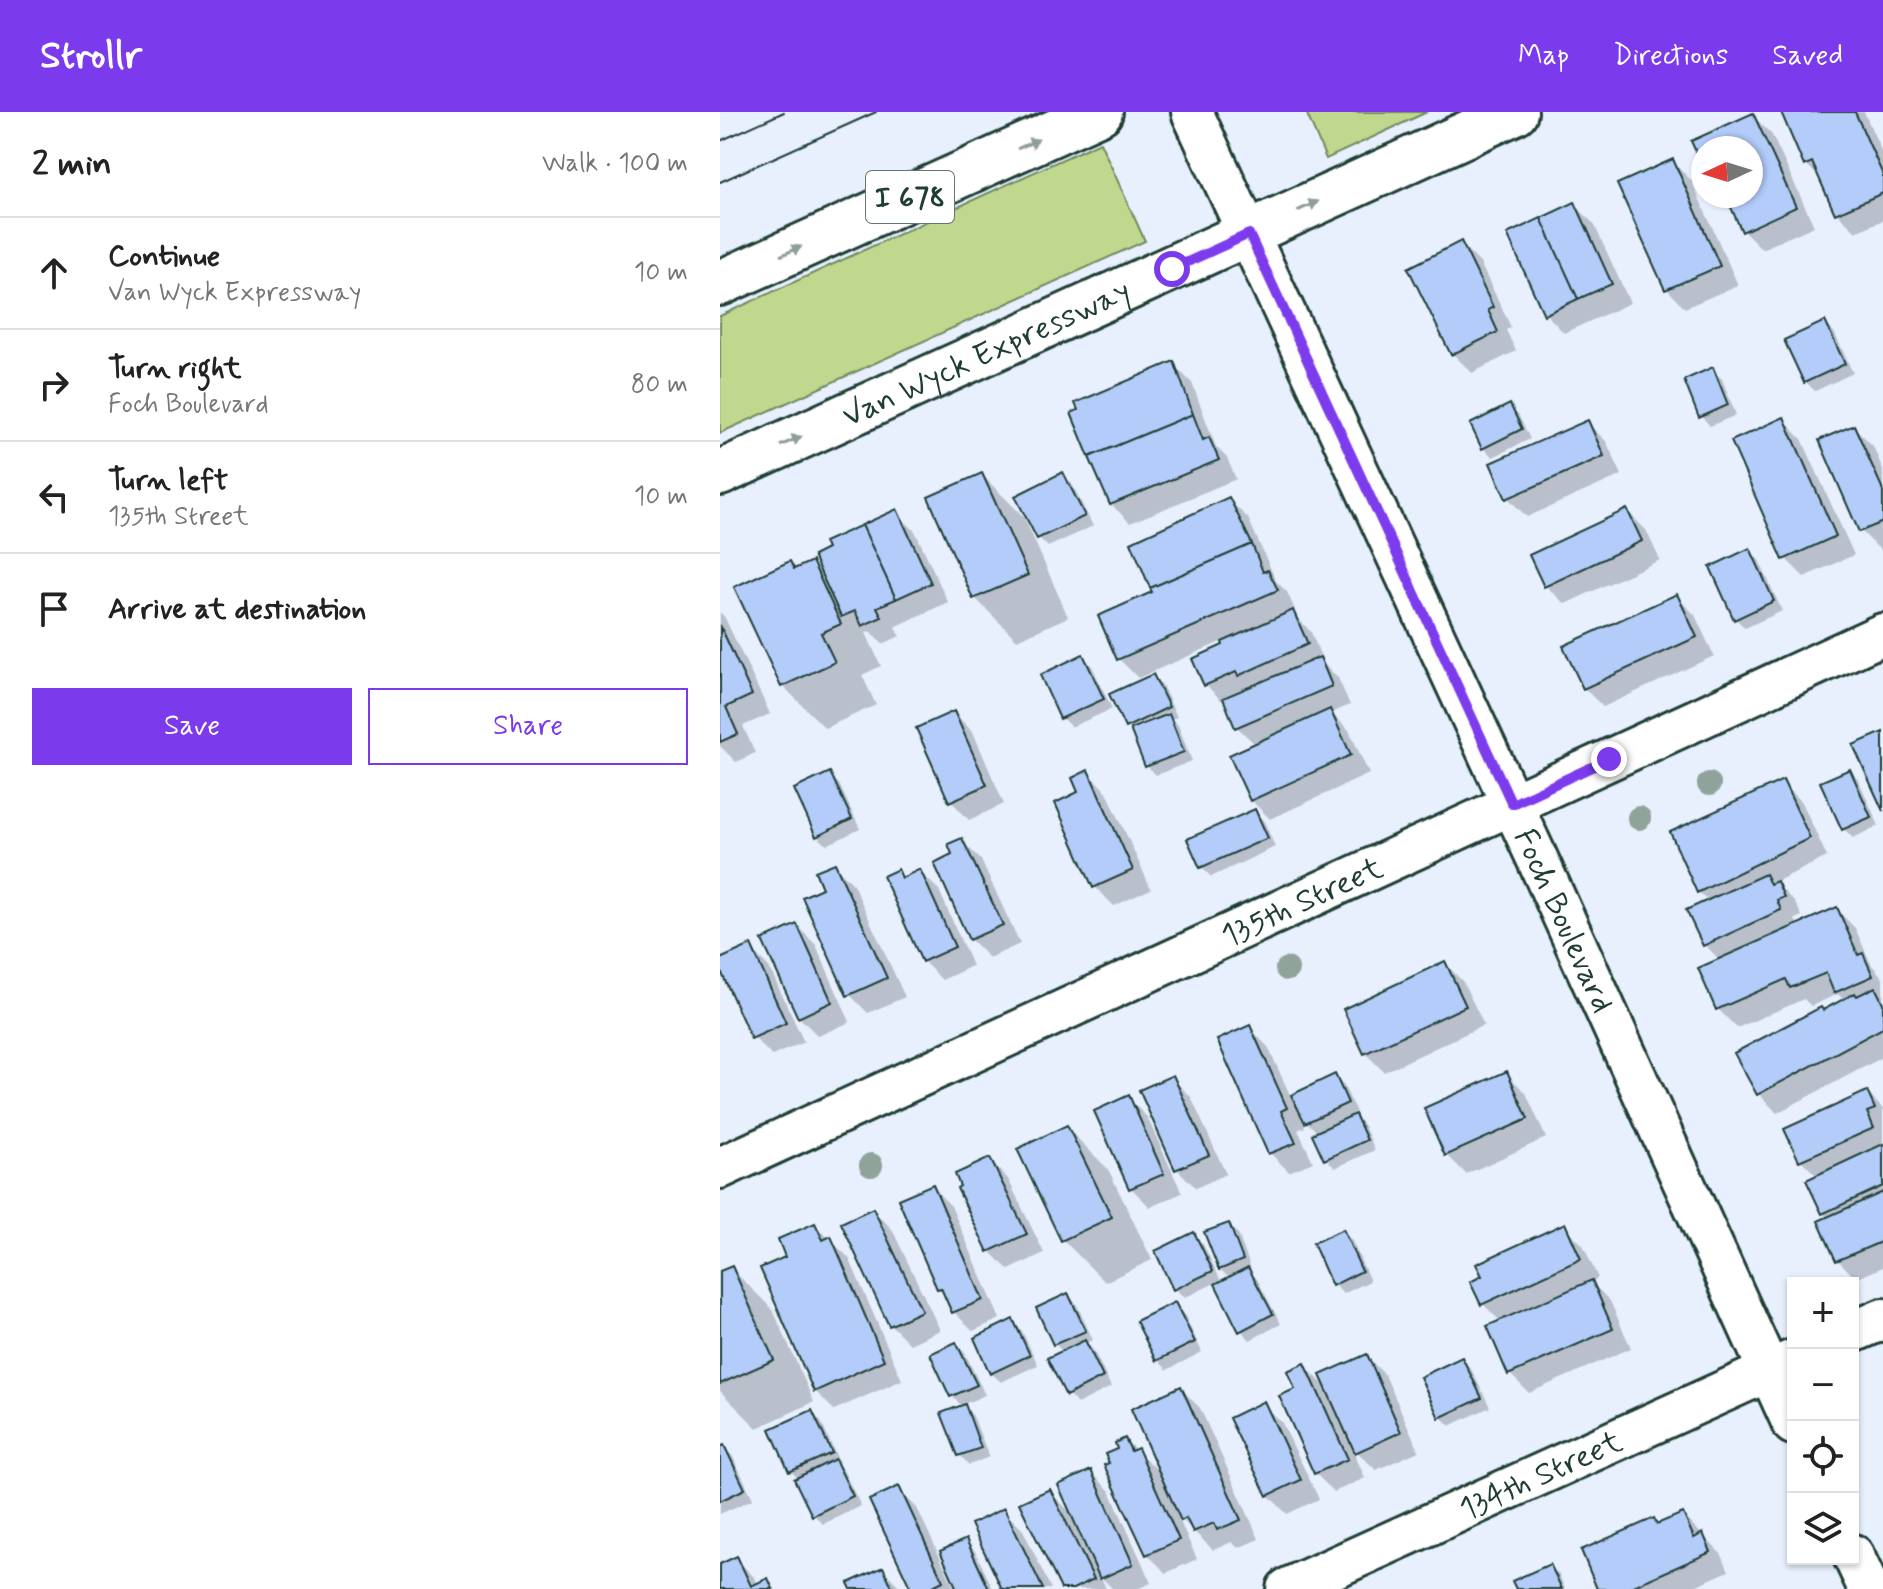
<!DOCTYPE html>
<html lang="en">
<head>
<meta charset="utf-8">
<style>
	body { margin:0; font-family:Mynerve,sans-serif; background:#f2f2f2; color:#222 }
	.controls { position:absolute; right:24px; bottom:24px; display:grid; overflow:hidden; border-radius:0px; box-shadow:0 2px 6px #0004 }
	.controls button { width:72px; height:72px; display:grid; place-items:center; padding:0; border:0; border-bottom:2px solid #e0e0e0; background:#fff; color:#222; font:40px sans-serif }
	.compass { position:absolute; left:971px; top:24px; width:72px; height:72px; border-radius:50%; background:#fff; box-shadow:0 2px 6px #0004; rotate:266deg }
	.stop { position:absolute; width:24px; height:24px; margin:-18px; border:6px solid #7c3aed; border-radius:50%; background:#fff }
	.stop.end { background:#7c3aed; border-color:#fff; box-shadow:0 2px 8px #0008 }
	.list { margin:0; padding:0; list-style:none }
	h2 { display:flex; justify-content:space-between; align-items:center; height:104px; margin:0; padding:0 32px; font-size:34px }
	h2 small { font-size:26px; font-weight:400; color:#767676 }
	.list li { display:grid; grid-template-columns:52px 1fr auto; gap:24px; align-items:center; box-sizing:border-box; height:112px; padding:0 32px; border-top:2px solid #e0e0e0 }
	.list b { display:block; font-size:30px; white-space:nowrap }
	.list p { margin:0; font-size:26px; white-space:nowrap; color:#767676 }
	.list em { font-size:26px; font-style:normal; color:#767676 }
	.actions { display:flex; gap:16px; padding:24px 32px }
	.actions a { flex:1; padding:18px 0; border:2px solid #7c3aed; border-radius:0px; text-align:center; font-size:28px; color:#7c3aed }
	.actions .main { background:#7c3aed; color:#fff }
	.icon { flex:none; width:44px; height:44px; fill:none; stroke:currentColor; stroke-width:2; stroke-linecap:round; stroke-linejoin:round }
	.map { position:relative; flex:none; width:1163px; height:1477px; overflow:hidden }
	header { display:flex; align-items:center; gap:48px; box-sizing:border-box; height:112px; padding:0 40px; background:#7c3aed; color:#fff }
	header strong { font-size:38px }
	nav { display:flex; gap:44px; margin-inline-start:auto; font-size:28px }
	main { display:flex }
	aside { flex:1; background:#fff }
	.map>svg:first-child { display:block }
</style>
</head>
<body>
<header>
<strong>Strollr</strong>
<nav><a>Map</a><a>Directions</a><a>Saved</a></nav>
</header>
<main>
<aside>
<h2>2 min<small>Walk · 100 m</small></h2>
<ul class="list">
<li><svg class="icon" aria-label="ahead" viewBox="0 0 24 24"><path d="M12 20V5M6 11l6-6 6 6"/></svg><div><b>Continue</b><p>Van Wyck Expressway</p></div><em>10 m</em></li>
<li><svg class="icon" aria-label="right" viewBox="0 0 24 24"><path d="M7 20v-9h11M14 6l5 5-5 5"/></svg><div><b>Turn right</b><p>Foch Boulevard</p></div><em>80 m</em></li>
<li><svg class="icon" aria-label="left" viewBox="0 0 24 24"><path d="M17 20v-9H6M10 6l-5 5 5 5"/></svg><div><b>Turn left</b><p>135th Street</p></div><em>10 m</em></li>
<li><svg class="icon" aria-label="arrive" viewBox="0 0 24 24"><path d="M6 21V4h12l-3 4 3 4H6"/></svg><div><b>Arrive at destination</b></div></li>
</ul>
<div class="actions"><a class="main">Save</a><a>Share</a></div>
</aside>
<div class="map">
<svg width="1163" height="1477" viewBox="0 0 1163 1477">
	<rect width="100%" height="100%" fill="#e8f0fe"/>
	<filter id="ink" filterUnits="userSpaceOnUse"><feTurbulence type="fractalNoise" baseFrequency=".0125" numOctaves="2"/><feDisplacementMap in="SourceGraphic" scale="16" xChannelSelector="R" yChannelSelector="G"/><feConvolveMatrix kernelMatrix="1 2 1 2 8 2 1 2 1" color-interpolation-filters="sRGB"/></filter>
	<g filter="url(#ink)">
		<path fill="#c0d88e" stroke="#708a61" stroke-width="2" d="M586,0h121l-101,47z
			M380,30l45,99 -425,192v-117z"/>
		<path fill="#0003" d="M1063,0h81l19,43v65l-27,12 -19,-19 -15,-33 -16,-16z
			M1033,4l19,19 42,91 -52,23 -19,-19 -6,-14 -18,-20h32v-48h-48v14l-9,-20z
			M952,49l19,19 47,105 -53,23 -18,-19z
			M855,93l19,19 36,79 -66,30 -18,-19z
			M741,132l19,19 31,64 -5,3 10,21 -44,22 -19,-19z
			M1104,211l10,9 19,41 -38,18 -9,-9z
			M453,252l19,19 24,64 11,11 9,21 -106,44 -19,-19z
			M992,258l10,9 14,36 -26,11 -9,-10z
			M790,295l9,9 11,23 -37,18 -10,-9z
			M1063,308l19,19 52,116 -50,22 -19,-19z
			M867,311l19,18 16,34 -95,42 -19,-19z
			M1134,315l19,19 10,24v79l-3,1 -19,-19z
			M262,363l42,42 44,100 -51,23 -42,-42z
			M343,363l9,9 21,42 -45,21 -9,-9z
			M509,388l19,18 28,63 11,11 8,18 -4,1 20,21 13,32 14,14 12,27 -19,8 18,17 20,44 -99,45 -19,-19 5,-55 -19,-18 -10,-24 -2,1 -19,-19 -11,-25 30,-14 -2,-5 -85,37 -19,-19 36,-66z
			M907,399l19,19 14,30 -95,44 -19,-18z
			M176,400l19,19 33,71 -53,25 5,9 -17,8 -13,-13 -4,2 15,33 -19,9 14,30 -51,23 -42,-42 -46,-98 52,-25 7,7 15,-7 13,13z
			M1030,439l9,9 23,51 -37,17 -9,-9z
			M956,484l19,19 19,41 -111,51 -19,-19z
			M0,500l5,6 45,96 -27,12 12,27 -19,9 -16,-16z
			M363,544l9,10 20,43 -41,18 -9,-9z
			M433,564l9,9 15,32 -5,2 6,6 14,36 -36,14 -9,-9 -12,-32 -8,-8z
			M234,601l19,19 31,72 -35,16 -18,-19z
			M1130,659l9,10 20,45 -26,12 -9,-9z
			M368,661l19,19 44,97 -37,17 -19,-19 -15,-94z
			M110,663l9,9 21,45 -33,16 -10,-9z
			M1063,671l19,19 25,55 -52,25 20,21 7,13 -7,3 3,7 38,-17 19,19 16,36 12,14v79l-106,56 -18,-19 64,-82 22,-11 -7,-7 -27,12 -7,-7 -67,29 -19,-19 2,-49 -15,-15 4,-43 -11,-10z
			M535,700l9,9 11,26 -64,30 -9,-10z
			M242,729l19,19 39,84 -31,14 -19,-19 -15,-84z
			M114,753l19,19 52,113 -37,16 -19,-19 -25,-105z
			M178,760l7,7 15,-7 19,18 33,76 -30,14 -19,-19z
			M77,814l19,19 34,77 -32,14 -19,-19z
			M30,836l19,19 35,75 -32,14 -19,-19 -33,-73v-3z
			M725,851l18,19 21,43 -100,47 -19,-19z
			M530,916l18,19 23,50 44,-20 9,9 12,26 -4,2 12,12 11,24 -40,18 -9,-10 -8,-25 -17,-17 4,11 -7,3 15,32 -24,10 -19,-19z
			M787,962l19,19 20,45 -80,36 -19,-19z
			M452,966l19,19 35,77 -30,14 -19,-19z
			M1147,981l16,16v158l-27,12 -18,-19 -10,-42 -5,-5 -5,-36 -17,-17z
			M408,986l19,19 35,76 -32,14 -19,-19 -34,-76z
			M346,1015l42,42 44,91 -47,22 -42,-42 -44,-90z
			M269,1048l19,19 36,74 -35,17 -19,-19 -30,-62z
			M212,1075l19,19 49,113 -27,12 -19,-19 -7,-16 -8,-8z
			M153,1098l19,19 48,101 -30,14 -19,-19z
			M95,1113l34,33 53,122 -68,30 -19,-19 -27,-133z
			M508,1113l10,9 13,35 -2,2 8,8 24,45 -31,16 -9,-10 -24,-48 -33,16 -9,-10 18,-53 10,9 19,39 8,-4 -10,-10z
			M844,1114l19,19 15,33 -7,4 19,19 21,47 -102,45 -19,-19 -9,-52 -18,-18z
			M622,1119l10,10 18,40 -27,13 -9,-10z
			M11,1156l42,42 41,92 -57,26 -37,-37v-118z
			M348,1183l9,10 16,35 -7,3 8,8 17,36 -34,17 -9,-10 -5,-42 -8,-8z
			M454,1193l10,9 18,38 -35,18 -9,-10 -19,-38z
			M293,1210l9,9 16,34 -37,17 -10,-9z
			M235,1232l10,9 20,42 -23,10 11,11 16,41 -20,8 -9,-10 3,-48 -11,-11z
			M646,1244l19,19 34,76 -43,19 -25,-24 14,32 -31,14 -19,-19 -17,-83 7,-24 24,24z
			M742,1247l9,10 19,38 -40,19 -9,-9z
			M461,1277l19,19 59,131 -21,9 -6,-6 -19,8 -36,-35 20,44 -31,14 -19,-19 -28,-104 6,-10 38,35z
			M543,1292l19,19 37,76 -32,15 -19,-19z
			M92,1300l9,10 18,40 -2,2 6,6 18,36 -38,18 -9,-9 -15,-36 -8,-8z
			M4,1335l9,10 20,42 -33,15v-65z
			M371,1360l19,19 41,92 -14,6h-24l-12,-12 5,12h-43l-14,-98 24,24z
			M178,1377l19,19 37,79 4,-1 8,-45 9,10 18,38h-80z
			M284,1399l19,19 28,59h-47z
			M963,1403l39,40 7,16 -41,18h-88l54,-69 5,5z
			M16,1447l19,19 3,7 9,-5 9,9h-56v-23z
			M830,1454l9,9 6,14h-47z
			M163,1458l19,19h-49z"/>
		<path fill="#b3ccfa" stroke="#1f3d34" stroke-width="2" d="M1061,0h74l28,63v18l-48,21 -23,-52 -8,4z
			M1033,1l43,94 -54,25 -16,-36 -8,4 -2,-4h35v-48h-48v19l-12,-26z
			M953,47l47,107 -55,24 -48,-106z
			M855,90l37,82 -34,15 -37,-81z
			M821,106l37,81 -34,16 -37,-81z
			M741,129l32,66 -5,3 10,22 -47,23 -43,-87z
			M1105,209l20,43 -41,19 -20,-43z
			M454,249l19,53 -104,43 -18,-44 7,-3 -3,-7z
			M993,255l15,38 -29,13 -15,-38z
			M790,292l12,25 -40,20 -12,-25z
			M473,302l10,26 6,-3 10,23 -109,45 -21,-48z
			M1064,305l52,119 -53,24 -52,-119z
			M868,308l16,36 -98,43 -16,-36z
			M1134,313l29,65v32l-24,10 -40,-92z
			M343,360l22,44 -48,23 -22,-43z
			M262,361l46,102 -55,24 -45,-102z
			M509,385l23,47 -102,44 -19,-46z
			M177,397l34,74 -35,16 -34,-74z
			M907,397l15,32 -98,46 -15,-32z
			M142,413l34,74 -19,8 5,10 -20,9 -7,-15 -14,6 -28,-61 14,-7 -3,-7z
			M532,432l11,28 5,-2 10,20 -161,70 -19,-44 54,-24 -2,-4z
			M1030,436l24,53 -40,19 -24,-53z
			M70,449l4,8 18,-8 29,63 -20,9 14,29 -54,25 -47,-100z
			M957,482l20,43 -114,52 -20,-43z
			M573,498l15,34 -70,32 -2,-4 -32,14 -12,-27 31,-14 -1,-3z
			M0,513l32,70 -26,12 12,27 -18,8z
			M363,542l21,45 -44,20 -20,-44z
			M600,545l12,29 -97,42 -12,-30z
			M433,562l16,33 -44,21 -16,-34z
			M610,597l21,46 -101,46 -21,-46z
			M234,599l33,74 -38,17 -33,-74z
			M449,602l15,38 -39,15 -15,-38z
			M1163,620v79l-30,-66z
			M1130,657l21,48 -29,13 -22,-48z
			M368,658l45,100 -40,18 -38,-85 23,-11 -6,-14z
			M110,660l22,47 -36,18 -22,-48z
			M1063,668l27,58 -113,55 -27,-61z
			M535,697l13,29 -68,30 -13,-29z
			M242,726l41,87 -34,15 -35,-77 18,-9 -4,-10z
			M115,751l52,115 -40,18 -45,-99 20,-9 -7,-17z
			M178,757l4,9 18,-9 35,78 -33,15 -39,-86z
			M1045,762l5,10 7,-3 7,16 -7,3 4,10 -78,36 -17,-36z
			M1117,795l21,48 5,-2 10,23 -39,17 -8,-20 -36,15 -4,-9 -70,31 -18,-42z
			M77,812l35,78 -34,16 -36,-78z
			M31,833l35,78 -35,16 -31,-70v-10z
			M725,849l21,45 -102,48 -21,-45z
			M1155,875l8,16v25l-126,67 -23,-42 87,-46 2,3 32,-17 2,3z
			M530,913l37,83 -6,3 15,32 -28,11 -51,-114z
			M787,959l21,48 -83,37 -21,-48z
			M615,962l13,29 -43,20 -14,-28z
			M453,963l36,80 -34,15 -36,-80z
			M1147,979l8,18 -8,3 7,16 -75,33 -15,-32z
			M409,983l35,79 -35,15 -35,-78z
			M635,1002l12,26 -43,20 -12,-26z
			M347,1013l45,92 -51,24 -44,-92z
			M1163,1032v42l-61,28 -16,-34z
			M270,1046l37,76 -39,18 -31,-64 3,-2 -5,-12z
			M213,1072l50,116 -31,13 -11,-25 -4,1 -39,-90z
			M1163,1080v49l-47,20 -18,-40z
			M153,1096l49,103 -33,15 -48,-103z
			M95,1111l8,17 8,-4 53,124 -70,32 -54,-124 25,-11 -7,-18z
			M509,1111l14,37 -24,10 -15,-38z
			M845,1111l16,36 -100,46 -11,-23 12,-6 -6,-12z
			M623,1117l19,42 -30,15 -19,-43z
			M474,1120l19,39 -40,19 -18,-39z
			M12,1154l42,94 -54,24v-113z
			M528,1155l25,47 -34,18 -24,-48z
			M872,1168l21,49 -105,46 -21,-49z
			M348,1181l18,38 -33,14 -17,-37z
			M455,1190l20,40 -39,19 -20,-40z
			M293,1207l17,36 -40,19 -16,-36z
			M365,1228l18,37 -37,19 -19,-38z
			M236,1230l21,43 -27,12 -20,-43z
			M647,1242l34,78 -46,21 -35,-78z
			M742,1245l20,41 -43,20 -19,-41z
			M585,1251l43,96 -34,15 -35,-78 16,-7 -8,-18z
			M461,1274l60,134 -24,10 -3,-7 -21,9 -7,-14 -5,3 -50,-112z
			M544,1289l37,79 -34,16 -38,-78z
			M245,1292l16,44 -23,8 -17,-43z
			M92,1298l20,43 -43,19 -19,-43z
			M405,1326l6,13 7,-3 41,92 -33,15 -42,-90 5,-2 -4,-9 12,-5 -2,-6z
			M4,1333l21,44 -25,12v-54z
			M115,1347l18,37 -41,20 -18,-37z
			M371,1358l42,94 -33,15 -42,-94z
			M179,1374l44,95 -16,8h-16l-42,-89z
			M330,1377l44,90 -21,10h-12l-42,-86z
			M284,1396l39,81h-41l-31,-65z
			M963,1401l11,25 9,-5 8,19 -84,37h-30l-16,-39 73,-32 3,6z
			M246,1427l23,50h-32l-17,-38z
			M17,1444l14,30 17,-8 5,11h-53v-25z
			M830,1452l12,25h-46l-4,-8z
			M163,1455l10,22h-42l-3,-6z"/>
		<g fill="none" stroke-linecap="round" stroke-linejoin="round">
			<defs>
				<g id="street">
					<path id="s1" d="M472,0l343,742 258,570"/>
					<path id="s2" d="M0,1056l1163,-534"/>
					<path d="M1133,1220l30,-13"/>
					<path d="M1133,1443l16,34"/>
					<path id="s3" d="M567,1477l506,-229"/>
				</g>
				<g id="secondary">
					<path id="s4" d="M0,361l795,-361"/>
				</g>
				<path id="highway" d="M0,171l380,-171"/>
			</defs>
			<use href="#street" stroke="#1f3d34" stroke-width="46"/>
			<use href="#secondary" stroke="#1f3d34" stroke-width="50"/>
			<use href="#highway" stroke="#1f3d34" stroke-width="50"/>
			<use href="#street" stroke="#fff" stroke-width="40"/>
			<use href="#secondary" stroke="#fff" stroke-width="44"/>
			<use href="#highway" stroke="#fff" stroke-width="44"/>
			<path stroke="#1f3d34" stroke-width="2" d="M0,29l64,-29
				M0,70l156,-70"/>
		</g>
		<g fill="#8fa39b">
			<circle cx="989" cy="672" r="12"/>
			<circle cx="919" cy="706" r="12"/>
			<circle cx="567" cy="857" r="12"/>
			<circle cx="151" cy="1053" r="12"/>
		</g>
		<defs><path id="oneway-solid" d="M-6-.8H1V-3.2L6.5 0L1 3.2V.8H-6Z" transform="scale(2)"/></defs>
		<g fill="#8f9e9a">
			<use href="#oneway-solid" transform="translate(308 32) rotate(-24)"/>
			<use href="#oneway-solid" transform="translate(588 94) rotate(-25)"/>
			<use href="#oneway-solid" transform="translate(71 139) rotate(-24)"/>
			<use href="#oneway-solid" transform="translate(71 329) rotate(-24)"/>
		</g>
	</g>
	<g fill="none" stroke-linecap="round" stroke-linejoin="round" filter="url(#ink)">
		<path stroke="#7c3aed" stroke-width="10" d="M452,157l77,-35 263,570 97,-45"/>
	</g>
	<g text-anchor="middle" stroke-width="7" stroke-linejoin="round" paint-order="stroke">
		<rect fill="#fff" stroke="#627771" stroke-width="2" x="146" y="59" width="88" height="52" rx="6"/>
		<g font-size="30" font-weight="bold" fill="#1f3d34">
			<text x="190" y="95">I 678</text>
		</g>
		<g font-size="32" fill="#1f3d34" stroke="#fff">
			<text dy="11" stroke="none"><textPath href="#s4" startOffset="292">Van Wyck Expressway</textPath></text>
			<text dy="11" stroke="none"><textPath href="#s2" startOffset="640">135th Street</textPath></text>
			<text dy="11" stroke="none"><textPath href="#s1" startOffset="890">Foch Boulevard</textPath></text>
			<text dy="11" stroke="none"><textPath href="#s3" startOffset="278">134th Street</textPath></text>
		</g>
	</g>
</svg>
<div class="controls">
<button>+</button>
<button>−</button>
<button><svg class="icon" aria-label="locate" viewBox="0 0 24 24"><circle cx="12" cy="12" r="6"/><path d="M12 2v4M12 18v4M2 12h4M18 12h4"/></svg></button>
<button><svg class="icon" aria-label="layers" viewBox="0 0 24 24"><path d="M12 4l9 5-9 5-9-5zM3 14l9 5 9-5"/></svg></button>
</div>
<svg class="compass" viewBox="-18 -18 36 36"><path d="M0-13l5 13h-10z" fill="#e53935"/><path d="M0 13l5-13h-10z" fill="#767676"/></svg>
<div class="stop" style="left:452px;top:157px"></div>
<div class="stop end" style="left:889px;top:647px"></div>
</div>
</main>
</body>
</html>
